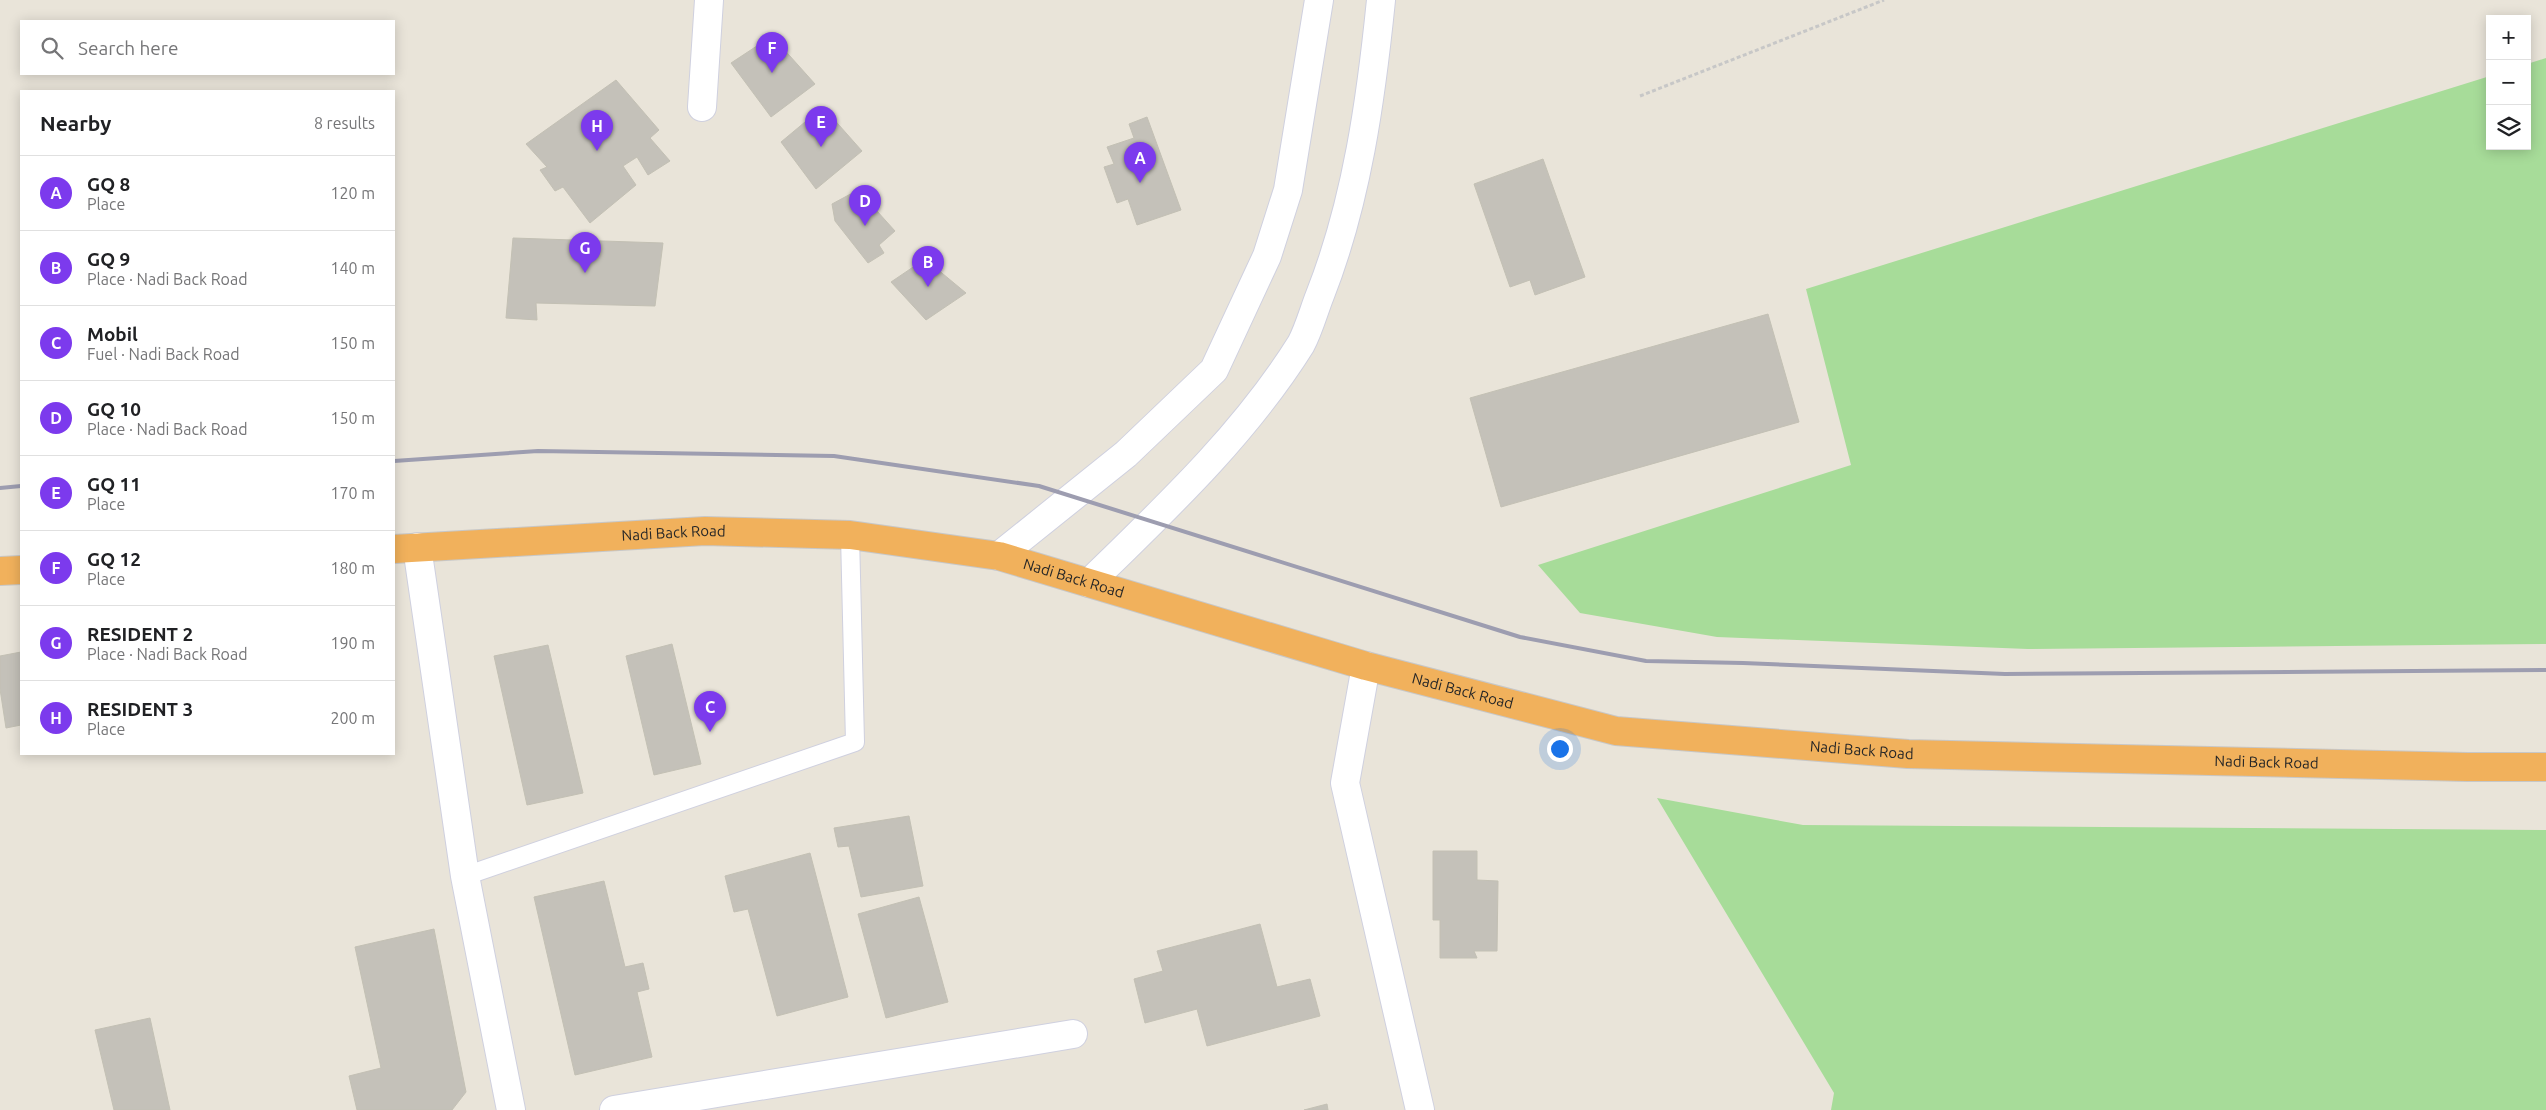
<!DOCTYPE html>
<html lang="en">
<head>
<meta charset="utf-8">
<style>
	body { margin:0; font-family:Ubuntu,sans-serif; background:#f2f2f2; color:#202124 }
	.controls { position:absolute; right:15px; top:15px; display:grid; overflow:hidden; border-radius:0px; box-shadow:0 2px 12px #0003 }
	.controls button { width:45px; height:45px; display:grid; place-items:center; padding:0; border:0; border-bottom:1px solid #e0e0e0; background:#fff; color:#202124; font:25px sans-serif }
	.you { position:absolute; left:1559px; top:748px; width:18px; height:18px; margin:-12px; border:4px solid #fff; border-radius:50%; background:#1a73e8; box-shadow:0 0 0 8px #1a73e833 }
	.badge { display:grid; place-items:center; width:32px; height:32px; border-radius:50%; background:#7c3aed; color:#fff; font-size:16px; font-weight:700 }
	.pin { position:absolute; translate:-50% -41px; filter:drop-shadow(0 1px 2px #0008) }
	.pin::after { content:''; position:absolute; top:26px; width:18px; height:15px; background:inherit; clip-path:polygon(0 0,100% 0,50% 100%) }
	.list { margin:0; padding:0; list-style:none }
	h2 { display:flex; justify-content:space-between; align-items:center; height:65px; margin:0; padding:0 20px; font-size:21px }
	h2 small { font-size:16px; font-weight:400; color:#757577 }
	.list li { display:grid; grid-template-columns:32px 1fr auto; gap:15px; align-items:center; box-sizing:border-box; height:75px; padding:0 20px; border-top:1px solid #e0e0e0 }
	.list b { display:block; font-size:19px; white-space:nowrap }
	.list p { margin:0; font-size:16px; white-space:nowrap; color:#757577 }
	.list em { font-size:16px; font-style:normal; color:#757577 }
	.icon { flex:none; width:28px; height:28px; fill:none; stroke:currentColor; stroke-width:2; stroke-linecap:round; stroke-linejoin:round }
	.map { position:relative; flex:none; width:2546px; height:1110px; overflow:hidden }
	.search { position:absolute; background:#fff; box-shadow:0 2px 12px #0003; left:20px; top:20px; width:375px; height:55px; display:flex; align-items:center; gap:12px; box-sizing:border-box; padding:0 18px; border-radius:0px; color:#757577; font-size:19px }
	.panel { position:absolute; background:#fff; box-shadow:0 2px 12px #0003; left:20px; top:90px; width:375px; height:665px; border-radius:0px }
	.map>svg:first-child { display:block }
</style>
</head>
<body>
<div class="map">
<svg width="2546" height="1110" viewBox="0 0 2546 1110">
	<rect width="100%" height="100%" fill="#e9e4d9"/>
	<path fill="#a7dc99" d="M2546,58v586l-518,5 -311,-12 -137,-24 -42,-48 313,-100 -45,-176 684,-213v70h37v-82z
		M1657,798l146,27 743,5v280h-715l3,-17z"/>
	<path fill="#c4c1b9" stroke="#c3c0b4" d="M772,36l43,48 -44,33 -40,-54z
		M616,80l43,50 -9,8 20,23 -22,14 -11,-18 -14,9 13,19 -46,38 -27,-36 -8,4 -15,-21 7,-3 -21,-23z
		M823,107l39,44 -46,38 -35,-47z
		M1147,117l34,93 -44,15 -9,-26 -11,4 -13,-36 10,-3 -7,-17 27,-9 -5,-14z
		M1543,159l42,118 -50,18 -5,-15 -20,7 -36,-103z
		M858,190l37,41 -16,14 5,8 -16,10 -33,-42 -3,-17z
		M513,238l150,5 -8,63 -119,-3 1,17 -31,-2z
		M925,259l41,34 -40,27 -35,-38z
		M1768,314l31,108 -298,85 -31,-109z
		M672,644l29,120 -47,11 -28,-119z
		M548,645l35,148 -56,12 -33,-149z
		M21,652v73l-15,3 -6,-39v-33z
		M909,816l14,70 -62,11 -12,-51 -11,1 -4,-19z
		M1433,851h44v29l21,1 -1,70h-23l3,7h-37v-38h-7z
		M810,853l38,144 -71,19 -29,-107 -14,3 -9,-36z
		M604,881l21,86 18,-4 6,26 -12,3 15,65 -77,18 -41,-178z
		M919,897l29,105 -62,16 -28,-104z
		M1260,924l17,63 33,-8 10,37 -113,30 -10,-37 -52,14 -11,-44 29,-8 -6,-20z
		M434,929l32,163 -14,18h-95l-8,-34 32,-8 -26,-121z
		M150,1018l20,92h-56l-19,-80z
		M1327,1104l1,6h-24z"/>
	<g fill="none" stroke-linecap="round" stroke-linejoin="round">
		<defs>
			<path id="lane" d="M465,876l390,-134 -5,-207"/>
			<path id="street" d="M702,107l7,-107
				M417,547l48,329 46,234
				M1366,666l-21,117 75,327
				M614,1110l459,-76"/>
			<path id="secondary" d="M999,556l127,-102 88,-84 53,-114 21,-66 31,-190
				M1089,583c76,-74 155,-148 212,-239 8,-15 13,-34 19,-49 37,-94 51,-196 61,-295"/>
			<g id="highway">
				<path id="s1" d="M394,549l311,-18 145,4 149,21 367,110 250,65 292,23 559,13h79"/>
				<path d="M0,571l21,-1"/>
			</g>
		</defs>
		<use href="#lane" stroke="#cfd0df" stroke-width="20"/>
		<use href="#street" stroke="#cfd0df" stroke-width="30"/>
		<use href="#secondary" stroke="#cfd0df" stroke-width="30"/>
		<use href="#highway" stroke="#c7c7c7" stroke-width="30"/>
		<path stroke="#c7c7c7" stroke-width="3" stroke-dasharray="4 2.5" stroke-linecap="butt" d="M1640,96l244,-96"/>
		<use href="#lane" stroke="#fff" stroke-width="18"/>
		<use href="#street" stroke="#fff" stroke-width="28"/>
		<use href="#secondary" stroke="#fff" stroke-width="28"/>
		<use href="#highway" stroke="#f1b15c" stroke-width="28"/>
		<path stroke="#9d9db0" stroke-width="4" d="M394,461l144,-10 296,5 205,30 481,151 126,24 97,2 262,11 541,-4
			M0,488l21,-2"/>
	</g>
	<g text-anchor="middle" stroke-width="4.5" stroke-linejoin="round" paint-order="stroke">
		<g font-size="15" fill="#272727" stroke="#fff">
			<text dy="5" stroke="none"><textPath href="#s1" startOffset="280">Nadi Back Road</textPath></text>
			<text dy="5" stroke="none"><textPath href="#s1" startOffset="685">Nadi Back Road</textPath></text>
			<text dy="5" stroke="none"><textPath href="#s1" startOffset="1090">Nadi Back Road</textPath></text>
			<text dy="5" stroke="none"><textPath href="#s1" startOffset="1495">Nadi Back Road</textPath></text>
			<text dy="5" stroke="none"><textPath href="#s1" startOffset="1900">Nadi Back Road</textPath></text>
		</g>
	</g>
</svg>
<div class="controls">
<button>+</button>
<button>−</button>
<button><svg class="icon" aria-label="layers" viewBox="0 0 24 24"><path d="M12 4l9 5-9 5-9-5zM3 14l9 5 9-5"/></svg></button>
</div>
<div class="you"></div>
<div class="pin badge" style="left:1140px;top:183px">A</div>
<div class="pin badge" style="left:928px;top:287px">B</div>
<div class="pin badge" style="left:710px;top:732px">C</div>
<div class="pin badge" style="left:865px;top:226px">D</div>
<div class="pin badge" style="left:821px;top:147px">E</div>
<div class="pin badge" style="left:772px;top:73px">F</div>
<div class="pin badge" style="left:585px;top:273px">G</div>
<div class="pin badge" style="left:597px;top:151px">H</div>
<div class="search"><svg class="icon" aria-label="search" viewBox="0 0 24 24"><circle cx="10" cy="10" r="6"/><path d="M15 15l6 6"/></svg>Search here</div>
<section class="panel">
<h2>Nearby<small>8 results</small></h2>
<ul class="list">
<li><span class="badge">A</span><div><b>GQ 8</b><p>Place</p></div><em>120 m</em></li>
<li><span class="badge">B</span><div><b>GQ 9</b><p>Place · Nadi Back Road</p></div><em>140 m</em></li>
<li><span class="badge">C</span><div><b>Mobil</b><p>Fuel · Nadi Back Road</p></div><em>150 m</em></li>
<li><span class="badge">D</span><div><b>GQ 10</b><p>Place · Nadi Back Road</p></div><em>150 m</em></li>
<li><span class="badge">E</span><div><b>GQ 11</b><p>Place</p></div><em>170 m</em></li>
<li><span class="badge">F</span><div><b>GQ 12</b><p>Place</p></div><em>180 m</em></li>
<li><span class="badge">G</span><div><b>RESIDENT 2</b><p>Place · Nadi Back Road</p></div><em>190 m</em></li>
<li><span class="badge">H</span><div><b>RESIDENT 3</b><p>Place</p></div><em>200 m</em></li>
</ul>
</section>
</div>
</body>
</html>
